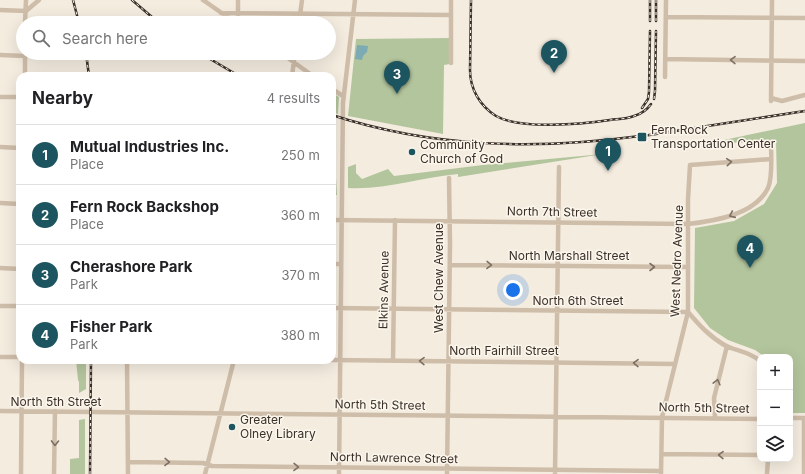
<!DOCTYPE html>
<html lang="en">
<head>
<meta charset="utf-8">
<style>
	body { margin:0; font-family:Inter,sans-serif; background:#f2f2f2; color:#202124 }
	.controls { position:absolute; right:12px; bottom:12px; display:grid; overflow:hidden; border-radius:8px; box-shadow:0 4px 16px #0002 }
	.controls button { width:36px; height:36px; display:grid; place-items:center; padding:0; border:0; border-bottom:1px solid #e0e0e0; background:#fff; color:#202124; font:20px sans-serif }
	.you { position:absolute; left:513px; top:290px; width:14px; height:14px; margin:-10px; border:3px solid #fff; border-radius:50%; background:#1a73e8; box-shadow:0 0 0 6px #1a73e833 }
	.badge { display:grid; place-items:center; width:26px; height:26px; border-radius:50%; background:#1c545f; color:#fff; font-size:13px; font-weight:700 }
	.pin { position:absolute; translate:-50% -33px; filter:drop-shadow(0 1px 2px #0008) }
	.pin::after { content:''; position:absolute; top:21px; width:14px; height:12px; background:inherit; clip-path:polygon(0 0,100% 0,50% 100%) }
	.list { margin:0; padding:0; list-style:none }
	h2 { display:flex; justify-content:space-between; align-items:center; height:52px; margin:0; padding:0 16px; font-size:17px }
	h2 small { font-size:13px; font-weight:400; color:#757577 }
	.list li { display:grid; grid-template-columns:26px 1fr auto; gap:12px; align-items:center; box-sizing:border-box; height:60px; padding:0 16px; border-top:1px solid #e0e0e0 }
	.list b { display:block; font-size:15px; white-space:nowrap }
	.list p { margin:0; font-size:13px; white-space:nowrap; color:#757577 }
	.list em { font-size:13px; font-style:normal; color:#757577 }
	.icon { flex:none; width:22px; height:22px; fill:none; stroke:currentColor; stroke-width:2; stroke-linecap:round; stroke-linejoin:round }
	.map { position:relative; flex:none; width:805px; height:474px; overflow:hidden }
	.search { position:absolute; background:#fff; box-shadow:0 4px 16px #0002; left:16px; top:16px; width:320px; height:44px; display:flex; align-items:center; gap:10px; box-sizing:border-box; padding:0 14px; border-radius:22px; color:#757577; font-size:15px }
	.panel { position:absolute; background:#fff; box-shadow:0 4px 16px #0002; left:16px; top:72px; width:320px; height:292px; border-radius:12px }
	.map>svg:first-child { display:block }
</style>
</head>
<body>
<div class="map">
<svg width="805" height="474" viewBox="0 0 805 474">
	<rect width="100%" height="100%" fill="#f4ecdf"/>
	<path fill="#b3c59d" d="M450,38v26l-6,1 -1,69 -95,-18 8,-77z
		M332,93l7,4 -1,17 -6,-2z
		M805,123v290h-15v-56h-25l-10,-7 -27,-10 -18,-12 -16,-20 1,-80 39,-7 30,-17 13,-21 -1,-42 -71,3z
		M603,154l-145,23v-3c-36,3 -73,16 -110,14v-21l8,-3v9l6,6 26,-10 6,7 89,-11z
		M333,175l3,3 1,17h-5z
		M76,360h10v29l-7,4v-11l-1,-2z
		M85,419v55h-15v-15l9,-1v-38z"/>
	<path fill="#7cabb3" d="M357,45l11,1 -1,6 -4,4 -1,4 -7,-1z"/>
	<g fill="none" stroke-linecap="round" stroke-linejoin="round">
		<path stroke="#cebda9" stroke-width="4.5" d="M203,0l33,23
			M238,0v23
			M0,10l26,1 13,-11
			M221,13l230,2
			M666,17l139,1
			M25,23l1,-23
			M299,23l3,-23
			M281,53l32,23
			M0,55l25,1
			M665,59l140,2
			M451,63v-63
			M25,76v-22
			M292,76l3,-23
			M665,77l1,-77
			M332,89l11,7
			M0,97h20
			M771,98l11,3 23,-6
			M771,101l1,-101
			M0,147l20,1
			M0,203l20,1
			M332,220l356,4c26,-3 67,-9 80,-36 5,-11 3,-33 3,-46
			M332,264h9
			M450,265l238,2
			M0,268l20,1
			M0,306h20
			M332,308l356,4c11,13 22,25 38,34 11,5 24,6 34,15
			M0,357h20
			M127,360l1,114
			M332,360l343,4
			M393,360l2,-140
			M0,411l760,8
			M715,418l-1,-20 13,-52
			M790,418h15
			M662,454l98,1
			M128,462l75,1 9,3 449,5
			M21,474l1,-114
			M54,474l1,-63
			M205,474l29,-114
			M339,474l4,-371 12,-103
			M447,474l3,-230 -1,-66
			M555,474l4,-307
			M661,474l1,-57 26,-105v-113l2,-34 81,-6
			M767,474l1,-15
			M804,474v-56"/>
		<defs>
			<path id="rail" d="M73,0l6,23
				M132,0l27,23
				M471,0l-1,70c0,19 10,36 26,46 25,14 86,8 114,4 8,-1 17,-1 24,-4 7,-2 13,-6 17,-12
				M650,21v-21
				M656,21v-21
				M86,53l3,23
				M200,53l39,23
				M654,99l1,-8 1,-60
				M642,108l6,-9 1,-7 1,-61
				M332,115c101,33 204,35 308,21
				M643,136l162,-25
				M90,474l1,-114"/>
		</defs>
		<use href="#rail" stroke="#3a3029" stroke-width="2.5"/>
		<use href="#rail" stroke="#fbf6ec" stroke-width="1" stroke-dasharray="3" stroke-linecap="butt"/>
	</g>
	<defs><path id="oneway-chevron" d="M-2-3.5L2.5 0L-2 3.5" fill="none" stroke-width="1.6" stroke-linecap="round" stroke-linejoin="round"/></defs>
	<g stroke="#7d6f63">
		<use href="#oneway-chevron" transform="translate(733 60) rotate(-179)"/>
		<use href="#oneway-chevron" transform="translate(729 162) rotate(-5)"/>
		<use href="#oneway-chevron" transform="translate(732 215) rotate(156)"/>
		<use href="#oneway-chevron" transform="translate(489 265) rotate(1)"/>
		<use href="#oneway-chevron" transform="translate(652 267)"/>
		<use href="#oneway-chevron" transform="translate(422 361) rotate(-179)"/>
		<use href="#oneway-chevron" transform="translate(636 363) rotate(-179)"/>
		<use href="#oneway-chevron" transform="translate(717 382) rotate(-76)"/>
		<use href="#oneway-chevron" transform="translate(55 443) rotate(91)"/>
		<use href="#oneway-chevron" transform="translate(721 455) rotate(-179)"/>
		<use href="#oneway-chevron" transform="translate(167 462) rotate(1)"/>
		<use href="#oneway-chevron" transform="translate(296 467) rotate(1)"/>
	</g>
	<g fill="#1c545f" stroke="#fbf6ec" stroke-width="1.5">
		<rect x="637" y="132" width="10" height="10" rx="2"/>
		<circle cx="412" cy="152" r="4"/>
		<circle cx="232" cy="427" r="4"/>
	</g>
	<g text-anchor="middle" stroke-width="3" stroke-linejoin="round" paint-order="stroke">
		<g font-size="12" fill="#3a3029" stroke="#fbf6ec" text-anchor="start">
			<text x="651" y="134">Fern Rock<tspan x="651" dy="14">Transportation Center</tspan></text>
			<text x="420" y="149">Community<tspan x="420" dy="14">Church of God</tspan></text>
			<text x="240" y="424">Greater<tspan x="240" dy="14">Olney Library</tspan></text>
		</g>
		<g font-size="12" fill="#3a3029" stroke="#fbf6ec">
			<text transform="translate(552 212) rotate(1)" y="4">North 7th Street</text>
			<text x="569" y="260">North Marshall Street</text>
			<text transform="translate(677 261) rotate(-88)" y="4">West Nedro Avenue</text>
			<text transform="translate(439 278) rotate(-90)" y="4">West Chew Avenue</text>
			<text transform="translate(384 290) rotate(-89)" y="4">Elkins Avenue</text>
			<text x="578" y="305">North 6th Street</text>
			<text x="504" y="355">North Fairhill Street</text>
			<text x="56" y="406">North 5th Street</text>
			<text transform="translate(380 405) rotate(1)" y="4">North 5th Street</text>
			<text transform="translate(704 408) rotate(1)" y="4">North 5th Street</text>
			<text transform="translate(394 458) rotate(1)" y="4">North Lawrence Street</text>
		</g>
	</g>
</svg>
<div class="controls">
<button>+</button>
<button>−</button>
<button><svg class="icon" aria-label="layers" viewBox="0 0 24 24"><path d="M12 4l9 5-9 5-9-5zM3 14l9 5 9-5"/></svg></button>
</div>
<div class="you"></div>
<div class="pin badge" style="left:608px;top:171px">1</div>
<div class="pin badge" style="left:554px;top:73px">2</div>
<div class="pin badge" style="left:397px;top:94px">3</div>
<div class="pin badge" style="left:750px;top:268px">4</div>
<div class="search"><svg class="icon" aria-label="search" viewBox="0 0 24 24"><circle cx="10" cy="10" r="6"/><path d="M15 15l6 6"/></svg>Search here</div>
<section class="panel">
<h2>Nearby<small>4 results</small></h2>
<ul class="list">
<li><span class="badge">1</span><div><b>Mutual Industries Inc.</b><p>Place</p></div><em>250 m</em></li>
<li><span class="badge">2</span><div><b>Fern Rock Backshop</b><p>Place</p></div><em>360 m</em></li>
<li><span class="badge">3</span><div><b>Cherashore Park</b><p>Park</p></div><em>370 m</em></li>
<li><span class="badge">4</span><div><b>Fisher Park</b><p>Park</p></div><em>380 m</em></li>
</ul>
</section>
</div>
</body>
</html>
